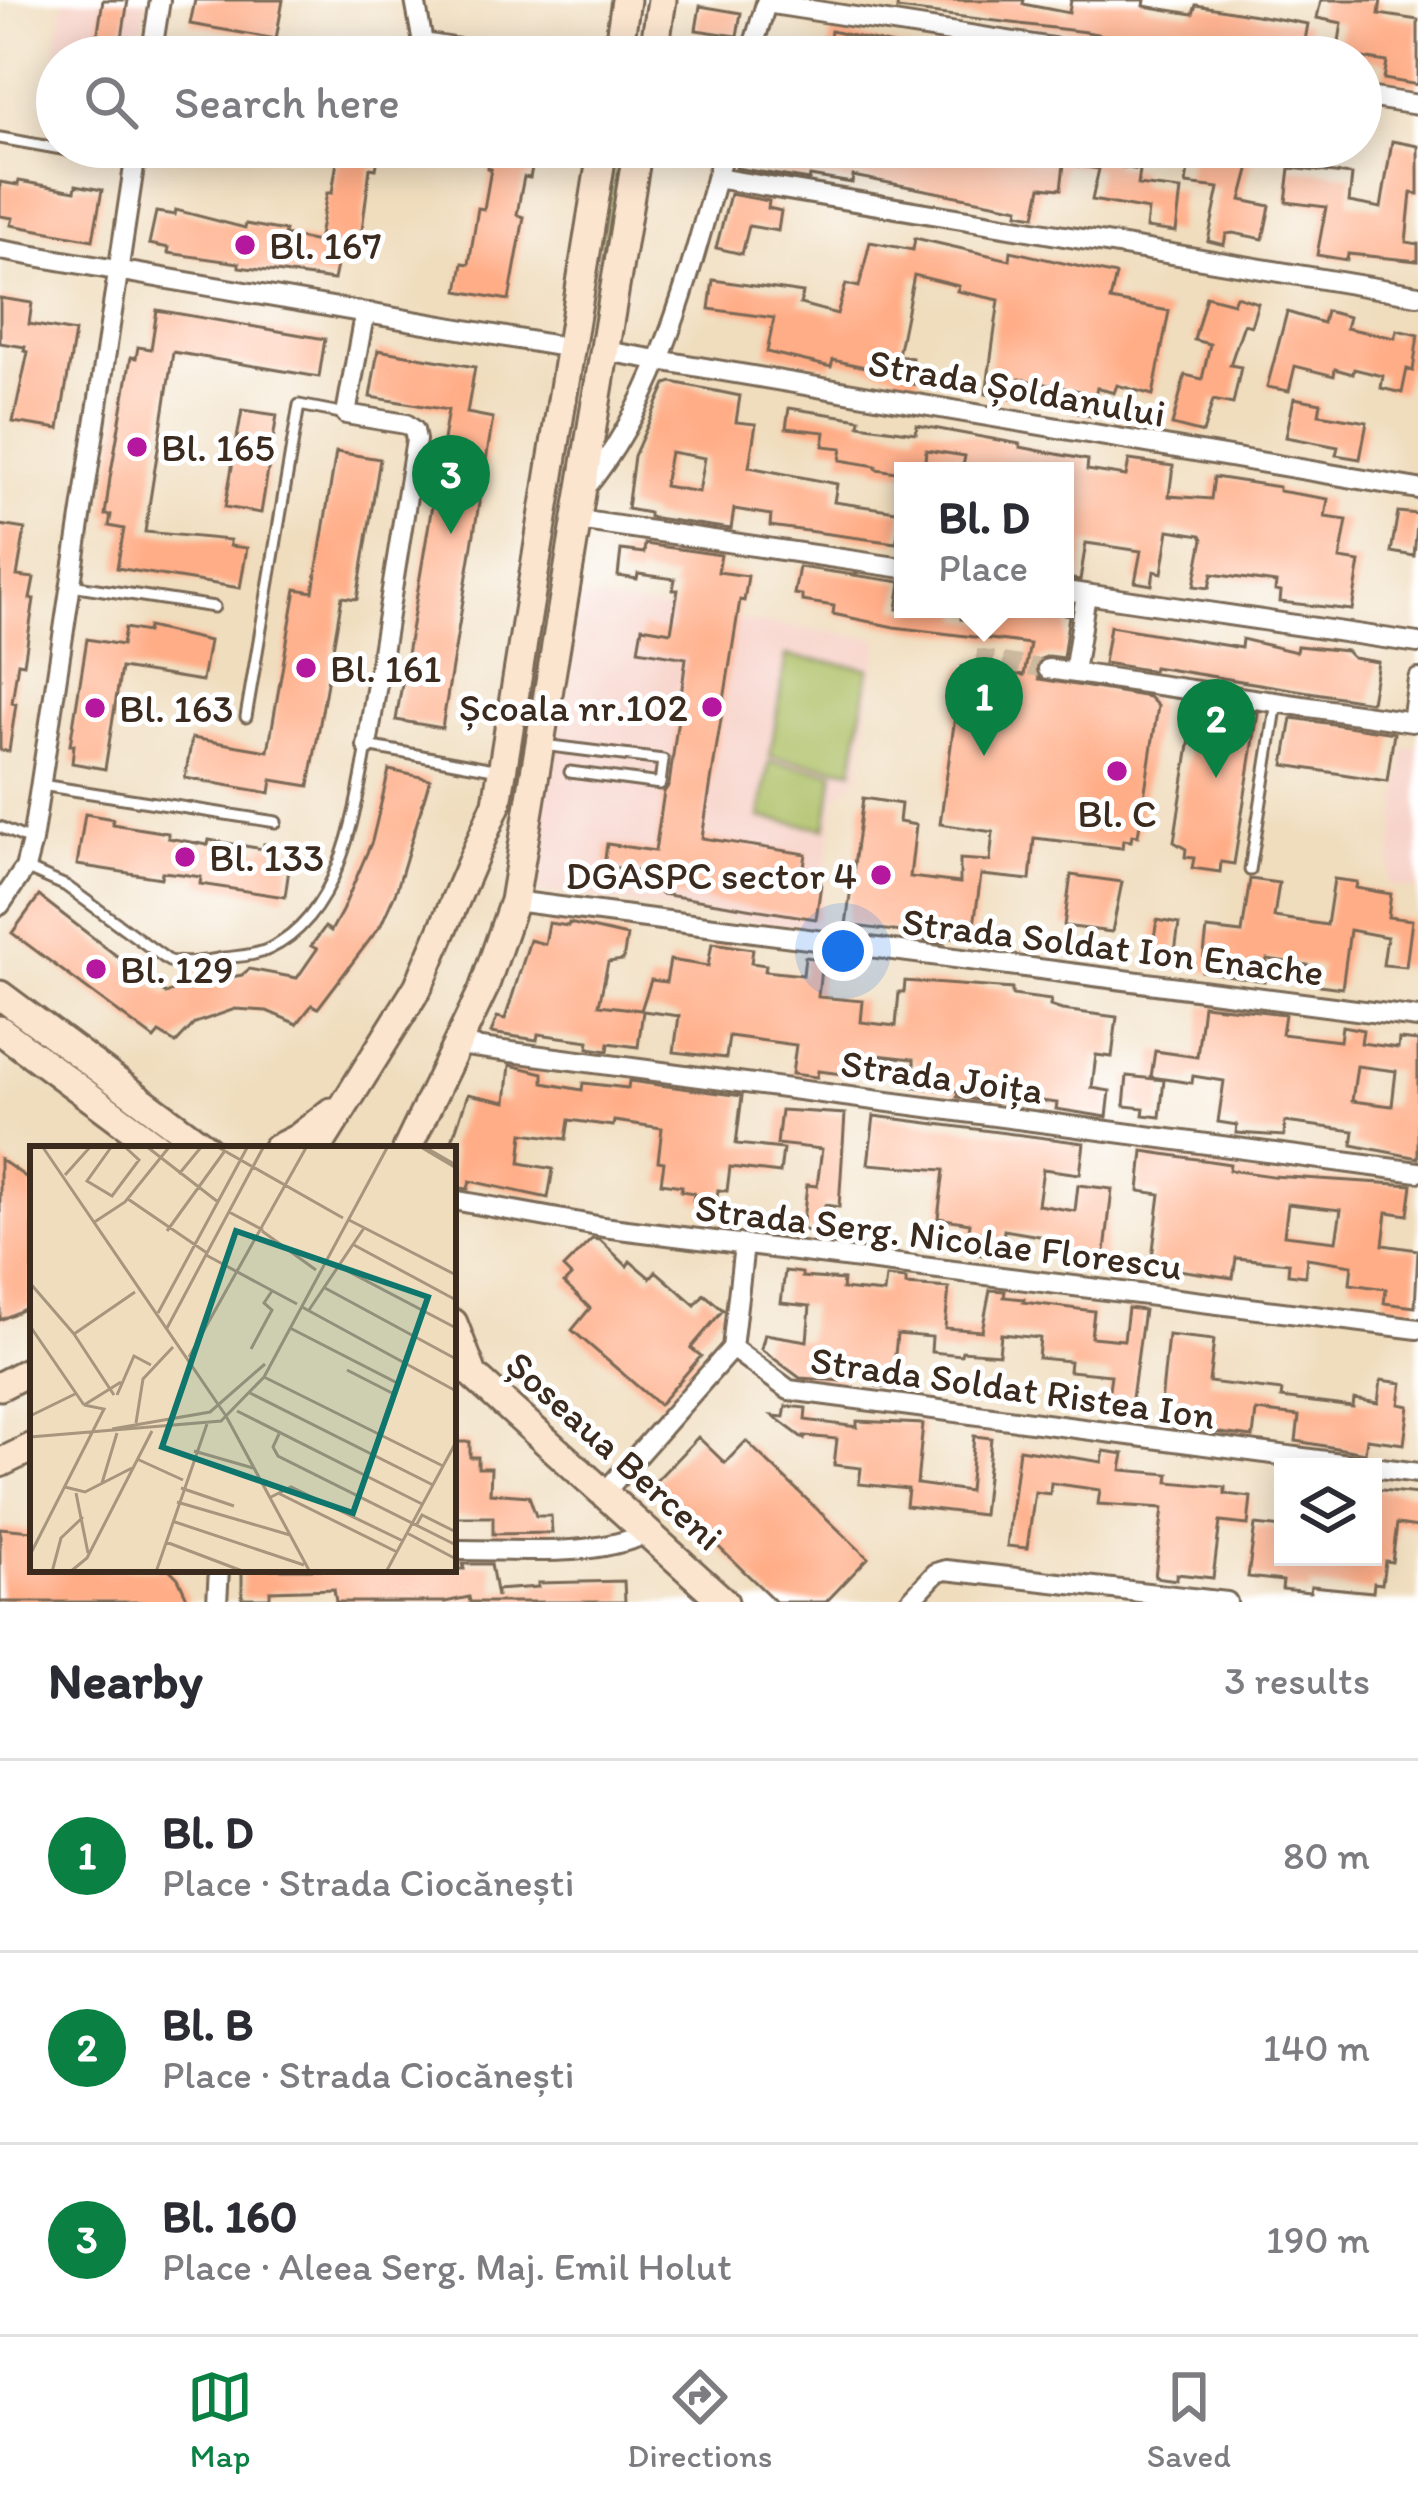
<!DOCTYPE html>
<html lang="en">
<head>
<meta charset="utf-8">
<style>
	body { margin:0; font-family:Itim,sans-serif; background:#f2f2f3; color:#2b2b33 }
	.controls { position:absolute; right:36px; bottom:36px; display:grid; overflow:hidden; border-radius:0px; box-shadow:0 6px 30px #0003 }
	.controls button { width:108px; height:108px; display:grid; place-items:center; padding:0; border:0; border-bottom:3px solid #e1e1e2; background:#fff; color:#2b2b33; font:60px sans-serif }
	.you { position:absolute; left:843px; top:951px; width:42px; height:42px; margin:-30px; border:9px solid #fff; border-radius:50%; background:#1a73e8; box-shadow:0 0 0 18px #1a73e833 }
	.badge { display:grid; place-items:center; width:78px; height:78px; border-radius:50%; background:#0b8043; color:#fff; font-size:39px; font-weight:700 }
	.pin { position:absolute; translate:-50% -99px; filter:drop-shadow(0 3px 6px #0008) }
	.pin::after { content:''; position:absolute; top:63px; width:42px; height:36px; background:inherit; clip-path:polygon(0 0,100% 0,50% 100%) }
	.popup { position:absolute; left:894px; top:462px; width:180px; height:156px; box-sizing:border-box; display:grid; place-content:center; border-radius:0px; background:#fff; filter:drop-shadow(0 3px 9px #0005); font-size:39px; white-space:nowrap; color:#7c7c81 }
	.popup b { font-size:45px; color:#2b2b33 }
	.popup::after { content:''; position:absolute; left:50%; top:100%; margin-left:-24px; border:24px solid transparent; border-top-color:#fff }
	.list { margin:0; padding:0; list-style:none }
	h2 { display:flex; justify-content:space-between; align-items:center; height:156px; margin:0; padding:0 48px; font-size:51px }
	h2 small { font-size:39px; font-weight:400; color:#7c7c81 }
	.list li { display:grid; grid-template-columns:78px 1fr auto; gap:36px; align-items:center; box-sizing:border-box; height:192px; padding:0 48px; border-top:3px solid #e1e1e2 }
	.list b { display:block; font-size:45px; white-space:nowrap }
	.list p { margin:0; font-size:39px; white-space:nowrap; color:#7c7c81 }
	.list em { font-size:39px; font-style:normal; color:#7c7c81 }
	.icon { flex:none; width:66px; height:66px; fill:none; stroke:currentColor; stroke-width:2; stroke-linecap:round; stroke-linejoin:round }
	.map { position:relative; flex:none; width:1418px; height:1602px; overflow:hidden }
	.search { position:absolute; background:#fff; box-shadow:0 6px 30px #0003; left:36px; right:36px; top:36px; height:132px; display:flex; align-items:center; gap:30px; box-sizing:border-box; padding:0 42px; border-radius:66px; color:#7c7c81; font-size:45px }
	.sheet { height:732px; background:#fff }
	nav { display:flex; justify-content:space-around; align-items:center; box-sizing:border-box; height:168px; border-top:3px solid #e1e1e2; background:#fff; font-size:33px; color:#7c7c81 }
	nav a { display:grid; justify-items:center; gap:6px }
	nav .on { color:#0b8043 }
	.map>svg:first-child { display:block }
</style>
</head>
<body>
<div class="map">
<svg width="1418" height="1602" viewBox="0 0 1418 1602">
	<rect width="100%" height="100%" fill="#fff"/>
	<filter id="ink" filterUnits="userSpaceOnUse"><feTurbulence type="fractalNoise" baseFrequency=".00833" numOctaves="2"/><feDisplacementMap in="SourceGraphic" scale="24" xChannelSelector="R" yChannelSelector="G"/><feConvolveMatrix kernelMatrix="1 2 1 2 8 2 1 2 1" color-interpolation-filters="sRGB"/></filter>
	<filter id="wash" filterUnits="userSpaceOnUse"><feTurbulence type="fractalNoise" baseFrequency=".004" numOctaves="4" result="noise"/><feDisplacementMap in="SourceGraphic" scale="48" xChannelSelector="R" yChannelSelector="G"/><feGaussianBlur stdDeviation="2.7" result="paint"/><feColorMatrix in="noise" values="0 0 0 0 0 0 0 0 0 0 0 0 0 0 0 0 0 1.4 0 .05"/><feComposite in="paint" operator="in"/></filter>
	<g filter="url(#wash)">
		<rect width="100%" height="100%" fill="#f0ddbe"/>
		<path fill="#f7d1c7" d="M64,0h82l-9,57h-80v60l-12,-2z
			M571,596l307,43 -18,136 -24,23 -19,132 -286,-40z
			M1418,732v157l-30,-4 17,-137 11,1z"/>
		<path fill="#abbe62" stroke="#737440" stroke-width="3" d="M616,147h6l-75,470 -6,-1z
			M786,656l83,12 -16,102 -83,-13z
			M769,762l65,10 -8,56 -66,-10z"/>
		<g id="blocks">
			<path fill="#ffad87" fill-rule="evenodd" d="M103,0h25l-9,57h-25z
				M195,0h88l-7,39 -86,-15z
				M898,0h126l-1,4 46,9 2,-13h74l-1,6 49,8 3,-9 112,19 -6,33h-62l2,-8 -33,-6 -2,8 -27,-7 -1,5 -93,-17 -189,-23z
				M1321,0h60l-2,14 39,6v65l-34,-6 3,-17 -50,-8 5,-31 -25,-5z
				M700,6l41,7 -4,23 -41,-6z
				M831,31l80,18v8h-84z
				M1392,141l26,5v48l-7,-1 -5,49 12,2v17l-70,-7 -1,6 -30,-5 9,-48 -40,-5 4,-34 62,7 -3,27 32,6z
				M308,147h72l-4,22 -6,-1 -9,70 -5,-1 -2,12 -13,-3 -7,34 -95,-13v-4l-71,-10 1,-5 -20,-4 7,-32 19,3 1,-5 69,18 1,-4 39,7 -1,4 34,7 9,-49h5l5,-32 -30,-5z
				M491,147h45l-6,31 -6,-1 -4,20 -3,18 7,2 -15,83 -51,-9 5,-28 6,1 9,-56 6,1 7,-40 -4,-1z
				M740,147h171l52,7 1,-7h50l34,6 1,-6h63l-3,14 6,1v4l25,4 -2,15 43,5 -5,42 -30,-4 2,-18 -56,-10 7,-31 -35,-5 -3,25 -20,-2 -6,29 -17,-3 1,-5 -166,-32 -1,7 -42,-7 -1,4 -73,-12z
				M1191,147h64l-14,53 29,6 -7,33 -30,-6 -7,1 -2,11 -16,-4 11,-53 -33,-4z
				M19,181l56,10 1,-6 26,5 -9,50 -82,-15 2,-7 -13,-2v-34l18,3z
				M730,194l39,7 -1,7 13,3 -3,20 -29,-5 -7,28 -26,-6z
				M915,238l95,22 1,-9 105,24 -6,25 59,11 -16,84 -36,-10 -3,8 -17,-5 -7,28 -16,-4 5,-21 -59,-12 -3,20 -31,-5 13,-94 -42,-9 2,-5 -45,-11 -16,80 14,3 -2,9 11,1 -3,17 -22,-4 1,-7 -64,-14 -2,7 -64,-15 7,-34 -65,-9 4,-29 90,13 -3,11 37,10 9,-30 13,3 11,-45 43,8z
				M1206,296l27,7 3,-7 22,7 -7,23 -7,-2 -14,41 11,2 -8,37 -20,-4 -10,33 -31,-8 13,-50 17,4 8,-35 -16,-4z
				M0,298l32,5 -3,21 46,8 -16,97 -46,-7 15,-70 -4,-1 1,-4 -25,-4z
				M157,310l168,29 -6,38 -146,-25 -28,180 85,8v6l17,2 -7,40 -123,-20 7,-39 -15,-3 2,-11h-6l5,-37 21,-121 5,1 2,-11 13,2z
				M1326,311l23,6 -3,11 49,10 2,-8 21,5 -5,36 -6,-2 -5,24 -21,-5 2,-12 -29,-7 -1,5 -18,-5 -1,7 -39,-10 -6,25 -22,-4 20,-75 36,11z
				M378,350l97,17 -8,46 26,5 -51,310 -46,-8 52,-310 -78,-13z
				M672,382l68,14 -4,26 20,2 -7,43 88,17 -3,18 69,10 -7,31 -126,-17 1,-11 -37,-6 -3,20 -82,-12v-4l-22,-4 7,-53 32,-72zM670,452l35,6 -6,34 -35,-6z
				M1294,398l27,5 -2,11 48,8 -7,37 -24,-4 2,-8 -52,-10z
				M789,408l71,11 -1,6 57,8 1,-8 103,19v3l68,13 -1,10 39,6 3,-16 44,6 -4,30 42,3 3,-22 65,10v4l49,8 -3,18 22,3 -7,39 20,3 -8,48 -72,-8 1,-10 -6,-1 1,-8 -64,-9 -3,14 -15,-2 9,-47 -2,-4 -32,-5 -7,43 -8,-2 -2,14 -17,-3 6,-31 -55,-8 -6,37 -15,-2 7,-92 -7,-1v-14h-103l3,-15 -39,-6 -2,21 -21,2 -27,-4v-3l-36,-6 2,-12 -19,-2 2,-14 -39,-4z
				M242,410l35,5 -16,98 -36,-6z
				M336,452l44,7 -23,140 -15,-2 -33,189 -37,-6 -2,13 -85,-15 7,-40 76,13 28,-162 17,3z
				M1398,512l20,2 -4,42 -23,-4z
				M0,525l25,4 -8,47 17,2 -4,21h4l-10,65 -6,-1 -3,19 -3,21 4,1 -7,47 -9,-1z
				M645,544l76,11 -3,17 30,4 -4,25 -4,-1 -38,238 104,16 -4,27 19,3 -5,35 -155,-25 3,-19 -60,-9 3,-22 48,7 9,-59 5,-7 17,-127 -48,-8 4,-23 29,5 7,-42h-5l2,-11 -37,-5 -1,5 -19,-3 3,-26 23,3z
				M799,567l102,15 -4,27h65l-1,10 33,5 2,-15h42l31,6 -6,43 -14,-2 -11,4 -3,8 4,11 110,18 9,9 -20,130 -6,-1 -1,6 -8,-1 -1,8 -88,-10 -4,42 -49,-5 -9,65 -27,-4 -1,7 -19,-2 1,-6 -80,-10 17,-127 38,6 -2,18 17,3 -6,52 50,6v-24l30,2 3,-29 -53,-8 22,-157 62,8 6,-31 -136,-17 -61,-13 1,-8 -32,-5v-6l-8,-1z
				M1110,626l131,22 1,-9 54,13 1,-6 49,5 7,7 25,4 -7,40 -217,-35 -1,4 -49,-8z
				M148,627l61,14 -7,40 -81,-13 -16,101 -33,-6 2,-18h-4l17,-106 35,6 3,-17 22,4z
				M1200,705l58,8 -24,151 -13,-2 -1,10 -28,-4 2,-10 -9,-1 1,-8 -12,-7 20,-129 5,1z
				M1292,718l102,15 -7,48 -103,-16z
				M389,770l41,9 -33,110 -16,36 -63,83 -6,-3 -15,19 -30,-13 -32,-2 -40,14 -19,20 -17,-10 -5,6 -142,-106 27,-37 127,98 40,-18 8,4 28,-5 7,-6 48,9 20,-29 -6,-3 14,-19 6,4 11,-20 30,-70z
				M85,814l28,5 -1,5 56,9v5l40,7 1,-5 54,9 1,-5 28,4 -7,49 -85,-13 1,-7 -20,-3 -19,-2 -1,6 -84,-13z
				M1071,875l51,7 -10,50 -48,-6z
				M1250,879l29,4 -5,34 53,8 7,-46 23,3 -1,6 35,6 -3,23 24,3 -6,47 -23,-2 4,-28 -37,-7 -8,58 -23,-3 2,-18 -54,-8 -3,22 -62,-10 5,-42 35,4z
				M1157,920l22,4 -5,35 -23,-4z
				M549,923l19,3 1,-3 58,13 -4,24 -15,2 -9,43 42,5 10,-30 15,2 4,-22 38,6 4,-23 41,6 -2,14 15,2 -1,6 38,4 2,-18 17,2 -4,38 45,4 -2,21 35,4 3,-34h5l1,-11 107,8v6l39,5 -1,6 12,4 55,7 -5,40 -16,-2 -4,33 18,3 -3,26 -51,-8 1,-6 -71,-9 -1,7 -28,-4 1,-6 -43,-4 -1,-28 -47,-5 -1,11 -6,-1 -1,12 -41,-5 -1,6 -25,-3 4,-29 -67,-9 -3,22 -52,-6 5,-36 -36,-5 -5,36 -29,-4 -1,8 -20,-3 1,-7 -51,-7 -1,6 -46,-7 6,-16 8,2 25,-79 15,4z
				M1203,1005l82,9 -3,20 58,7 2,-15 21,4 -2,13 37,5 1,-9 19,2v117l-66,-13 2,-14 -69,-9 -1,14 -48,-3 1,-8 -19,-3 6,-41 -31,-5 -1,7 -41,-6 4,-26 42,6zM1357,1066l39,5 -4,35 -40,-5z
				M510,1065l33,8v10l39,7 1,-7 45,5 1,-7 113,15 -6,48 47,5 -3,24 -50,-6 -3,24 -9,-1 -2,14 -23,-3 1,-8 -13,-2 1,-5 -21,-3 3,-21 -6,-1 4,-33 -48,-7 -1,5 -44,-6 -3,19 -43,-6 -3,30 33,6 -5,29 -78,-17 -2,8 -15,-2v-38h-4l19,-55 38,8z
				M1127,1076l37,4 -4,37 -17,-2 1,-7 -20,-2z
				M781,1110l64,4 -6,93 -14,-2 -3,27 -20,-2 5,-45 10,1 5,-37 -45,-5z
				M874,1116l210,27 -4,31 -37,-5 -5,36 37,6 3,-26 34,4 -8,72 -55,-7 2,-16 -47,-8 -3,28 -35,-6 4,-29 -32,-5 6,-48 -76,-6z
				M1143,1151l87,13 -1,6 43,6 140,9 -4,30 -21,-3 -4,33 35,5 -3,57 -31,-4 2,-14 -36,-5 2,-19 -45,-7 -2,18 -17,-2 1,-11 -53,-5 -3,20 -82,-12 9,-72 -21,-3zM1288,1204l53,6 -5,31 -52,-6z
				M0,1159l33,23v98l-4,15 4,10 -33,15z
				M592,1239l8,1 27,26 3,-5 20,17 6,-7 39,34 9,-11 19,16 -32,38 10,8 -42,49 -87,-75 18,-22 -26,-25 7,-7 -8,-8z
				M785,1271l17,2v4l41,3 -1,9 42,4 2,-16 20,2v6l43,3 -4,40 37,3 8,-41 15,1 -1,6 20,2 -1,3 71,9 -3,26 33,3 4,-32 16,2 -14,103 -24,-3 5,-35 -42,-4 1,-10 -32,-3 2,-20 -39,-4 -2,20 -37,-3 -1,4 -30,-3 1,-15 -35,-3 -5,53 -15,-1 1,-14 -35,-3 -2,12 -41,-3 -39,-29 4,-15 42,7 3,-35 -29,-3z
				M1168,1335l46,5 -5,42 73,9 -1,7 72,9 1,-8 24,4 3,-23 21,3 -3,21 10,2 -5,38 -37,-5 -2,14 -69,-12 3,-25 -43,-5 -3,26 -58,-7 1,-7 -36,-9z
				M786,1406l20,2 -1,12 52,7v-6l66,3 -6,60 52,7 5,-55 17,2 -8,77 -77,-9 2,-17 -49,-5 2,-16 -27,-3 3,-26 -33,-3v3l-31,-23 11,1z
				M698,1437l27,26 21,-22 122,117 -42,44h-50l-123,-118z
				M453,1442h17v15h8v11h13l-1,25 39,3 7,20h15l1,17 -59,1v-17h-40z
				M1019,1449l83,13 2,-11 20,3 -3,16 48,4 -1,8 57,5v7l26,3 -3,28 -28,-3 -7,56 -36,-4v6l-22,-3 8,-69 -65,-4 2,-14 -49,-7 -1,11 -15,-2 -8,56 -20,-2z
				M1373,1489l45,5v33l-21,-3 -5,38 -7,-1 -3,23 -8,-1 -1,9 -62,-6 -1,6 -28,-3 1,-8 -35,-4 7,-52 28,3v29l54,5 1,-4 26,4 1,-5h8z
				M0,1528l33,3v38h136l9,9 11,24h-189z
				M463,1564h28l6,33v-7l41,-3v-4l86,-2 1,21h-155l-1,-5 -24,5h-109l-2,-13 -64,2v7h-28v-29h222z"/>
		</g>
	</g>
	<g filter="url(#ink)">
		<use href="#blocks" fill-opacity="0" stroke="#7a6956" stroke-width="3"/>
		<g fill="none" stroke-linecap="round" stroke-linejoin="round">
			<path stroke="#ccb99e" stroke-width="18" stroke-dasharray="18 9" stroke-linecap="butt" d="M976,658l72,11"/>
			<defs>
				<path id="lane" d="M0,138l135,24
					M71,585l143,22
					M246,717l53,-312 47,9
					M543,745l120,15 -3,24 -90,-12
					M41,785l235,37
					M0,827l32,14
					M25,868l41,18 103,75c18,4 36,0 55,-3 15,-2 31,-2 45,-9 71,-33 86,-136 98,-203l132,24
					M1250,870l27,-168"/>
				<path id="street" d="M415,0l8,43 86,14
					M766,3l344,54
					M151,57l9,-57
					M750,57l17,-57
					M1361,96l57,9
					M716,178l702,117
					M0,250l570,98
					M605,351l813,138
					M583,491c80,-95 108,-227 142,-344
					M578,520l325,48
					M1065,591l353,52
					M1048,669l364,53 6,-43
					M1074,673l12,-79
					M367,746l49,-306 -2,-10 -8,-6 -60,-10 17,-93 7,-8
					M514,901l904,117
					M0,905l25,-37 7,-27 105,-694
					M458,1045l960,127
					M453,1200l150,27 815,102
					M744,1245l-12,103 57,42 582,77
					M1373,1467l45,6
					M604,1493l128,-145
					M453,1550c64,-1 136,9 195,-17
					M217,1602l2,-33
					M909,1602l27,-29 10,-3 281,32"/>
				<path id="secondary" d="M617,57l9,-57
					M653,57l9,-57
					M0,995l207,154
					M0,1030l160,119
					M276,1149l22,-11 33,-26
					M317,1149l101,-162 79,-184 106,-656
					M407,1149l76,-159 31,-89 124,-754
					M453,1323l19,49
					M453,1357l271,245
					M0,1386l33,-17
					M0,1463l33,-16"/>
			</defs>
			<use href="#lane" stroke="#7a6956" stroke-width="15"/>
			<use href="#street" stroke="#7a6956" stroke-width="24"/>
			<use href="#secondary" stroke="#7a6956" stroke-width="33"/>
			<use href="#lane" stroke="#fff" stroke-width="9"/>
			<use href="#street" stroke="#fff" stroke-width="18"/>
			<use href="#secondary" stroke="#fbe5cf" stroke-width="27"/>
		</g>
	</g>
	<g fill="#b5179e" stroke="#fff" stroke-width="4.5">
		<circle cx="245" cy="245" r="12"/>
		<circle cx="137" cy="447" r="12"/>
		<circle cx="306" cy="668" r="12"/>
		<circle cx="712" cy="707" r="12"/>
		<circle cx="95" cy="708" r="12"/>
		<circle cx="1117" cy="771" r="12"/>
		<circle cx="185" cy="857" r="12"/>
		<circle cx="881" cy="875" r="12"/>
		<circle cx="96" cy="969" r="12"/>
	</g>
	<g text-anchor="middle" stroke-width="10" stroke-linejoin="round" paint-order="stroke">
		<g font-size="39" fill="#3b2a1e" stroke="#fff" text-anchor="start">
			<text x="269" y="259">Bl. 167</text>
			<text x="161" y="461">Bl. 165</text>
			<text x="330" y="682">Bl. 161</text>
			<text x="688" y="721" text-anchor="end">Școala nr.102</text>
			<text x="119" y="722">Bl. 163</text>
			<text x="1117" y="827" text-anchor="middle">Bl. C</text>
			<text x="209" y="871">Bl. 133</text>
			<text x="857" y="889" text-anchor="end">DGASPC sector 4</text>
			<text x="120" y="983">Bl. 129</text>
		</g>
		<g font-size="39" fill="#3b2a1e" stroke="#fff">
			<text transform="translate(1017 387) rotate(10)" y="14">Strada Șoldanului</text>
			<text transform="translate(1113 946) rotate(7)" y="14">Strada Soldat Ion Enache</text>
			<text transform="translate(942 1076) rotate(8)" y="14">Strada Joița</text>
			<text transform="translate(939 1236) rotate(7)" y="14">Strada Serg. Nicolae Florescu</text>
			<text transform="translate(1013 1387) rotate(8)" y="14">Strada Soldat Ristea Ion</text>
			<text transform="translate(615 1450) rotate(42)" y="14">Șoseaua Berceni</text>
		</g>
	</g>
	<g transform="translate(30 1146)">
		<rect width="426" height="426" fill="#f0ddbe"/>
		<path fill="none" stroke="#a8957e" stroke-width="3" d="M12,0l184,270 84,156M82,0l-25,35 25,15 27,-36 -15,-14M116,0l72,56M186,0l127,72M389,0l37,22M393,0l33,19M149,28l23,-28M35,29l26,-29M98,53l79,54M199,66l34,18M319,74l107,55M63,77l32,-21 45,-56M137,85l57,-79M232,85l54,39M324,99l102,55M176,109l91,49M310,121l116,61M0,137l44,51M295,142l131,71M272,161l154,84M279,164l55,-82M128,167l90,-167M0,180l54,79M137,182l97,-182M260,182l109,56 -5,10 -47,-24M44,188l61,-42M44,188l40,61M221,203l21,-39 -8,-7 8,-12M159,211l118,-211M234,231l179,89M220,247l183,92M87,249l17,-39 17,9M54,259l37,-23M207,265l185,93M0,270l45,-22M106,277l7,-44 30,-32M82,283l98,-17 55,-48M249,288l-6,13 5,9 178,89M0,291l191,-16 43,-44 124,-231M164,305l59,17M107,313l46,21M72,337l15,-50M35,341l20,5 47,-24M151,342l53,18M46,347l12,60M248,347l119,59M241,351l20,-10 112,54M147,356l113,33M142,375l132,44M387,378l5,-9 34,17M377,387l49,26M136,396l79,30M0,409l74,-146 -20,-4M22,426l9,-34 22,-21M40,426l17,-14 65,-127M126,426l51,-148M356,426l70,-130"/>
		<path fill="#0f766e" fill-opacity="0.15" stroke="#0f766e" stroke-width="6" d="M206,85l192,66 -75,216 -191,-66z"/>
		<rect width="426" height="426" fill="none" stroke="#3b2a1e" stroke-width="6"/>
	</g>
</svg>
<div class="controls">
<button><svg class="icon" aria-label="layers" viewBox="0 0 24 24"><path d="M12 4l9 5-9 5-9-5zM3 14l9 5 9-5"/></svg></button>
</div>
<div class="you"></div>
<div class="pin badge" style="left:984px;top:756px">1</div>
<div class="popup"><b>Bl. D</b>Place</div>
<div class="pin badge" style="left:1216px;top:778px">2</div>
<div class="pin badge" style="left:451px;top:534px">3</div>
<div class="search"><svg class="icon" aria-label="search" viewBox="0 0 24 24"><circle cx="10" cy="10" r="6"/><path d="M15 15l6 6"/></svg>Search here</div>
</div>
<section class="sheet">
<h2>Nearby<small>3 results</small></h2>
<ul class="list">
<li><span class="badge">1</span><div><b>Bl. D</b><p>Place · Strada Ciocănești</p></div><em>80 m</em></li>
<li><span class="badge">2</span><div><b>Bl. B</b><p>Place · Strada Ciocănești</p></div><em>140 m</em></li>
<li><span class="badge">3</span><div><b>Bl. 160</b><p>Place · Aleea Serg. Maj. Emil Holut</p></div><em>190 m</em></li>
</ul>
</section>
<nav>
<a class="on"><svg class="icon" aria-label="map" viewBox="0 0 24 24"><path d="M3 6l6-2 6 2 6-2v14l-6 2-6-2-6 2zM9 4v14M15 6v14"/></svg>Map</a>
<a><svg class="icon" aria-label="directions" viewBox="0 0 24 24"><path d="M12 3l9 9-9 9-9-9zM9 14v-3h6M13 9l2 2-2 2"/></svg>Directions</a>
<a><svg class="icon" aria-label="saved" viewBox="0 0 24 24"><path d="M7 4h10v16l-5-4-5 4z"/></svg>Saved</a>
</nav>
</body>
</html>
